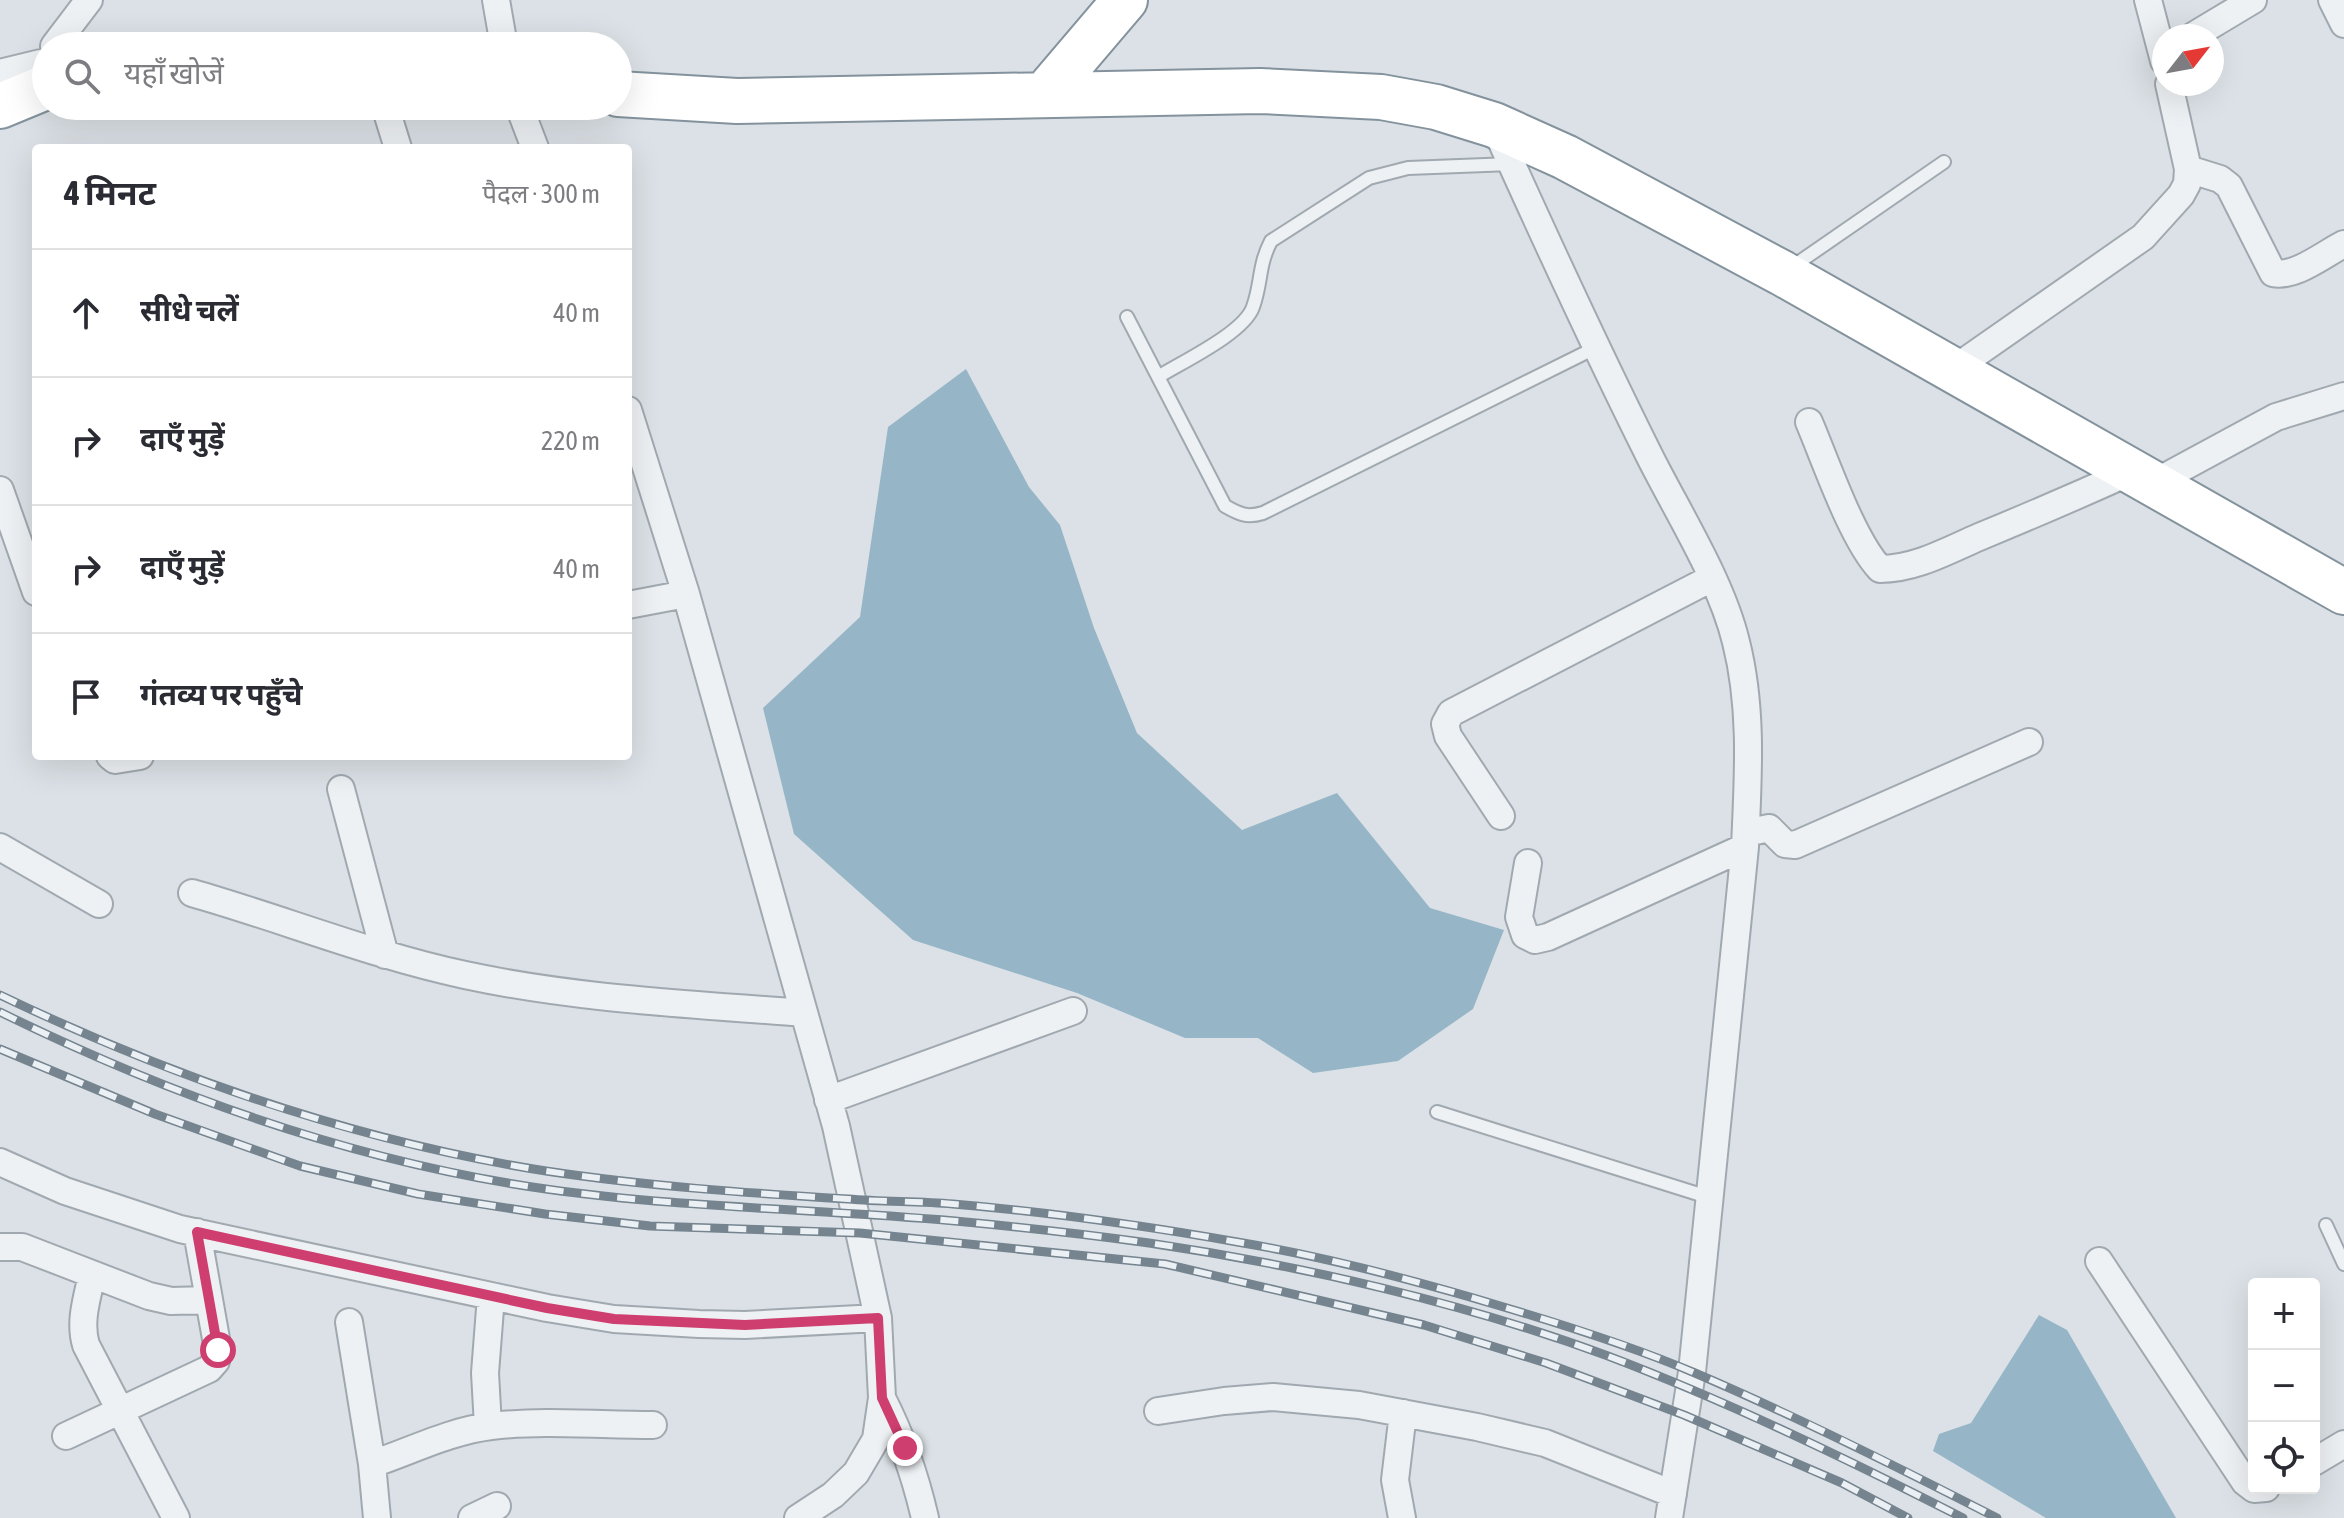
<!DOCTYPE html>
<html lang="hi">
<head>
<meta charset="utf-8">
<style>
	body { margin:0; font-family:"Asap Condensed","Noto Sans Devanagari",sans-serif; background:#f7f7f7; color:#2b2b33 }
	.controls { position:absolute; right:24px; bottom:24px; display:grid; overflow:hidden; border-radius:8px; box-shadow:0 8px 32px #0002 }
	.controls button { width:72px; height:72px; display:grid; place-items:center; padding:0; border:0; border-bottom:2px solid #e1e1e2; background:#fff; color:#2b2b33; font:40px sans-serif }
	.compass { position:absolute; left:2152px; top:24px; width:72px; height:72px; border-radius:50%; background:#fff; box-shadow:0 8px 32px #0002; rotate:59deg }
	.stop { position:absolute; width:24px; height:24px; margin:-18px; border:6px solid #ce3e6e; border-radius:50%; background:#fff }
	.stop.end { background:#ce3e6e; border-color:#fff; box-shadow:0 2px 8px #0008 }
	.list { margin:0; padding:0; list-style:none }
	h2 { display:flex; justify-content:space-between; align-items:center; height:104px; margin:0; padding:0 32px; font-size:34px }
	h2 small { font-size:26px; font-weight:400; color:#7c7c81 }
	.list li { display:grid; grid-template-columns:52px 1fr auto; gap:24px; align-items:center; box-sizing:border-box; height:128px; padding:0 32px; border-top:2px solid #e1e1e2 }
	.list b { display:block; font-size:30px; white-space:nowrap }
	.list em { font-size:26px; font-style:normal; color:#7c7c81 }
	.icon { flex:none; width:44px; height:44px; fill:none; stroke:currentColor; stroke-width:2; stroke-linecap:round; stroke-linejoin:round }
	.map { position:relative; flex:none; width:2344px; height:1518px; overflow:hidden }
	.search { position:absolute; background:#fff; box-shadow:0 8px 32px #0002; left:32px; top:32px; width:600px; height:88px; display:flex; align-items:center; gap:20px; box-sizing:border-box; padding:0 28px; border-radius:44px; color:#7c7c81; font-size:30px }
	.panel { position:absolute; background:#fff; box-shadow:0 8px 32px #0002; left:32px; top:144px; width:600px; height:616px; border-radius:8px }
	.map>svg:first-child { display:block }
</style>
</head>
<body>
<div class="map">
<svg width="2344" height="1518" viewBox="0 0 2344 1518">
	<rect width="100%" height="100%" fill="#dbe1e6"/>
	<path fill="#96b6c7" d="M966,369l63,118 31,38 34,103 43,105 105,97 95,-37 93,115 74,22 -31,79 -75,52 -85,12 -55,-35h-73l-108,-45 -164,-53 -119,-106 -31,-126 97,-91 28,-190z
		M2039,1315l28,15 109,188h-130l-113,-67 6,-17 32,-11z"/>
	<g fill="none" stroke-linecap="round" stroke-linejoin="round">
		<defs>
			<path id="lane" d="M1792,267l152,-105
				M1127,317l98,189c14,8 22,12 38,7l334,-166
				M1158,377c24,-15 86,-44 95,-70 9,-25 5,-41 18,-66l98,-63 39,-10 103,-4
				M1437,1112l274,86
				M2326,1225l18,39"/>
			<path id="street" d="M496,0l8,46
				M2148,0l16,61
				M2332,0l12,24
				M2193,36l60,-36
				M54,46l35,-46
				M0,73l41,-10
				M385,106l13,42
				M519,106l16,42
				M1494,125c50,111 101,222 155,330 29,58 72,125 87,187 17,67 12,136 9,205l-53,525 -23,146
				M2188,169l32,10 9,7 44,87c22,5 51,-19 71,-29
				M1954,369l189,-132 38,-42 6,-11 1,-15 -19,-85
				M628,410l58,184 150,532 42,192 4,80 -6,41 -20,34 -23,22 -35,23
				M1809,422c17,40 43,117 71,147 35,0 67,-18 99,-32 51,-21 102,-43 153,-66
				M2154,483l122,-66 68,-21
				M0,490l36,102
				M628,605l58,-11
				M110,756l5,4 25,-4
				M341,789l44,166
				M1501,816l-53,-80 -3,-12 6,-11 261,-135
				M1746,833l23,-5 16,16 10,1 234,-103
				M0,847l99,57
				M1528,863l-9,54 6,18 10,5 13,-3 197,-90
				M192,893c91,26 180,62 273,82 111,24 226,29 339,38
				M828,1100l245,-89
				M0,1162l65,29 115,38 367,79 67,11 85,5 46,1 133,-7
				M0,1247h22l127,49 22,5 37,-1
				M2099,1261l146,221 9,7 12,-1
				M92,1275c-5,23 -13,47 -6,70l90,173
				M349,1322l23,142 5,54
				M882,1398c20,39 33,77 43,120
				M1158,1411l66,-10 49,-4 86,8 118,22 68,16 128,51
				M488,1426l-3,-53 6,-77
				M66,1436l143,-67 7,-8 2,-11 -21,-118
				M2314,1462l30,-18
				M372,1464c39,-13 78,-33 119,-38 53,-6 108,-1 162,-1
				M472,1518l25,-12
				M1402,1518l-7,-38 8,-67"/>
			<path id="highway" d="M618,94l119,7 523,-10 121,6 55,10 58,18 71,32 217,116 562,319
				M1045,94l80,-94
				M0,106l46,-19"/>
		</defs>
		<use href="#lane" stroke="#a1a9b0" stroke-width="16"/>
		<use href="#street" stroke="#a1a9b0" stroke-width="30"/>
		<use href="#highway" stroke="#83929c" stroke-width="48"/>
		<use href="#lane" stroke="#eef1f4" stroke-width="12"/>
		<use href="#street" stroke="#eef1f4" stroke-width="26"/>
		<use href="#highway" stroke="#fff" stroke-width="44"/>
		<defs>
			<path id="rail" d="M0,995c174,83 354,146 546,176 100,15 201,22 302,28 35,3 70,2 105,5 97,8 194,22 290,39 89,15 178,39 264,65 64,19 127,39 188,65 103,44 203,94 302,145
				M0,1012c171,84 356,150 546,177 135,19 273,20 409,32 65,6 130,13 194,22 151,22 316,60 459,113 121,46 239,103 355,162
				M0,1049l155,65 145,52 118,28 127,20 105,12 210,7 305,31 259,61 122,38 138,52 158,68 66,35"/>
		</defs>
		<use href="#rail" stroke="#75848f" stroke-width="9"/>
		<use href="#rail" stroke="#ebf0f4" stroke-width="6" stroke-dasharray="18" stroke-linecap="butt"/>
	</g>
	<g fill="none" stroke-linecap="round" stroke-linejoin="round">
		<path stroke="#ce3e6e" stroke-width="10" d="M218,1350l-21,-118 350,76 67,11 131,6 133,-7 4,80 23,50"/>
	</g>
</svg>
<div class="controls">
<button>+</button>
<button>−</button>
<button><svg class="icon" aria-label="locate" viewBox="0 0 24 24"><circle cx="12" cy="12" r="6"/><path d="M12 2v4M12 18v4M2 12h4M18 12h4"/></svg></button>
</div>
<svg class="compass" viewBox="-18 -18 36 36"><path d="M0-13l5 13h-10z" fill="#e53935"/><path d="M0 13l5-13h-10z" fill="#7c7c81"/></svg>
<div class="stop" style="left:218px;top:1350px"></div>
<div class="stop end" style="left:905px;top:1448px"></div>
<div class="search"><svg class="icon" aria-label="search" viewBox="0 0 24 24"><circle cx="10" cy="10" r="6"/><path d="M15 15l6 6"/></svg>यहाँ खोजें</div>
<section class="panel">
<h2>4 मिनट<small>पैदल · 300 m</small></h2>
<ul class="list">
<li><svg class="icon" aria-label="ahead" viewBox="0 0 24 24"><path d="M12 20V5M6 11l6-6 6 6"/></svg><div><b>सीधे चलें</b></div><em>40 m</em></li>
<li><svg class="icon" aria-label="right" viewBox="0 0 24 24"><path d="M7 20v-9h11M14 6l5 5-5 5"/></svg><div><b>दाएँ मुड़ें</b></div><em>220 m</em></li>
<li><svg class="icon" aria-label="right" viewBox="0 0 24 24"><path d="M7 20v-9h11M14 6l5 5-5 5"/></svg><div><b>दाएँ मुड़ें</b></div><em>40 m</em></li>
<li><svg class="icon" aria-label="arrive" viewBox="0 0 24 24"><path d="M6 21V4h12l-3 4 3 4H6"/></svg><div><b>गंतव्य पर पहुँचे</b></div></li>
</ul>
</section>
</div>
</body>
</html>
